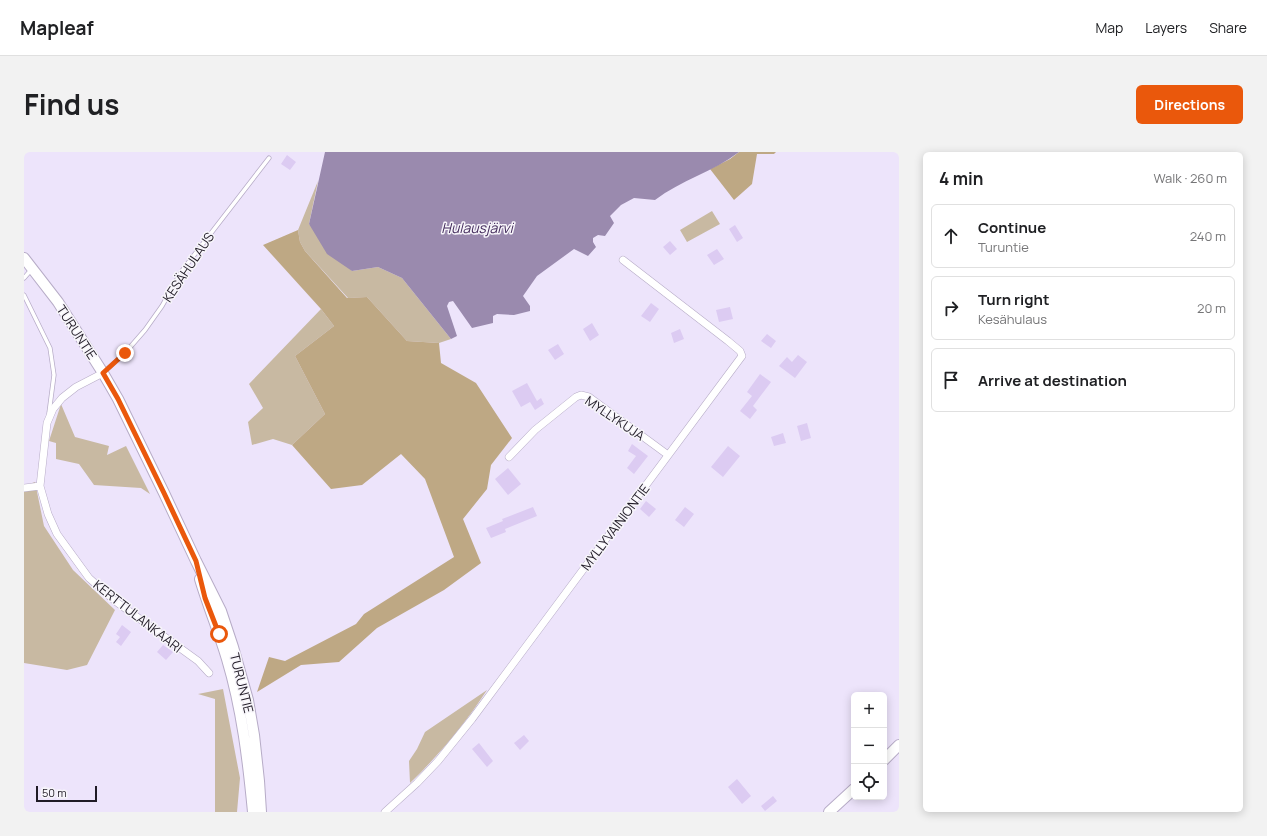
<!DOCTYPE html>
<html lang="en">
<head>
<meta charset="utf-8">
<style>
	body { margin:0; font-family:Manrope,sans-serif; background:#f2f2f2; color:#202124 }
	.controls { position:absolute; right:12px; bottom:12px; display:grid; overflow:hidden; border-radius:6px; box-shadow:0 2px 10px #0003 }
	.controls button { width:36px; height:36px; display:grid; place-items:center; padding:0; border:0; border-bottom:1px solid #e0e0e0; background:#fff; color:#202124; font:20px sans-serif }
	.scale { position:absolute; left:12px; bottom:10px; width:61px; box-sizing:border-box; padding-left:4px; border:2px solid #201b26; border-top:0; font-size:11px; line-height:14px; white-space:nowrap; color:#201b26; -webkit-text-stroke:3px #f7f5fa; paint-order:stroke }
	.stop { position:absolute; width:12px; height:12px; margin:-9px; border:3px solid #ea580c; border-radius:50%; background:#fff }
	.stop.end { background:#ea580c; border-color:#fff; box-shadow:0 1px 4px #0008 }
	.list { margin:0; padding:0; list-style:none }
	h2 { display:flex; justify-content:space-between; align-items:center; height:52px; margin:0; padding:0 16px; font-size:17px }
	h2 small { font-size:13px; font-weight:400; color:#757577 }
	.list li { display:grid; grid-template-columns:26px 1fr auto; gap:12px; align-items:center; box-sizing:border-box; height:64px; margin:0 8px 8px; padding:0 8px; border:1px solid #e0e0e0; border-radius:6px }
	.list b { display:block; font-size:15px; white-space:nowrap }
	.list p { margin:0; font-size:13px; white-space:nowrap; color:#757577 }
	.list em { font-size:13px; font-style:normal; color:#757577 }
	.icon { flex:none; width:22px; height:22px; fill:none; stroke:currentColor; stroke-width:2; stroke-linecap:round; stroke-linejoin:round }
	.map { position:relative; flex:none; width:875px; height:660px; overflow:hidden; border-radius:6px }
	header { display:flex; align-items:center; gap:24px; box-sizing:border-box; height:56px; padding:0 20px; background:#fff; border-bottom:1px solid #e0e0e0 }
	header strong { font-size:19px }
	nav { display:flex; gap:22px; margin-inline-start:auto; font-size:14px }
	.intro { display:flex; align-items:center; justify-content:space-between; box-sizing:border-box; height:96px; padding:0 24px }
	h1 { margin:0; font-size:28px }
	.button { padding:10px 18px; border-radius:6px; background:#ea580c; color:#fff; font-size:14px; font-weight:700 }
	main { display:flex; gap:24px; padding:0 24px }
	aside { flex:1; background:#fff; border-radius:6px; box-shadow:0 2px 10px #0003 }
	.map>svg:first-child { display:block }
</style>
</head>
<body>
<header>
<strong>Mapleaf</strong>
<nav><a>Map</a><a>Layers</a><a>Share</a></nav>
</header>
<div class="intro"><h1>Find us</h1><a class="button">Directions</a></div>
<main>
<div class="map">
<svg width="875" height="660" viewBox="0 0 875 660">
	<rect width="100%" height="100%" fill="#ede4fb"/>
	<path fill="#c8b9a2" d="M294,29l-9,43 43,47 26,-4 24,11 49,61 -12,4 -32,-2 -40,-44 -19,1 -43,-47 -5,-9 -2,-12z
		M688,59l8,13 -33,18 -7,-12z
		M297,157l13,17 -39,30 30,58 -33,31 -19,-6 -21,6 -4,-23 15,-14 -14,-24z
		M37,252l14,33 34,9 -2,9 19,-9 24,48 -9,-6 -47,-3 -15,-21 -23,-5v-16l-7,-2z
		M11,330l9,44 29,44 42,40 -28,55 -20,5 -43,-7v-177z
		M199,537l17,89 -3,34h-22v-113l-17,-5z
		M463,538c-22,34 -48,65 -77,93l-1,-22 8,-12 8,-17z"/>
	<path fill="#bea884" d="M715,0h37l-2,2h-17l-5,30 -18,16 -24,-31 20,-10z
		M274,78l2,12 5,9 42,47 20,-1 40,44 32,2 2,20 35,20 36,55 -21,27 -4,24 -24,30 18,44 -37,27 -67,38 -38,34 -38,3 -44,27 12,-35 16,4 71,-37 8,-10 90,-57 -29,-78 -24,-25 -39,31 -31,4 -39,-44 33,-31 -30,-58 39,-30 -13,-17 -58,-64z"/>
	<path fill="#9a8aae" d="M301,0h414c-26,20 -58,28 -84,48l-21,-2 -13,7 -11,11 4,7 -9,13 -7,-1 -5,3v4l3,5 -8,9 -14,-7 -37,27 -14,20 7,10v5l-16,4 -17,-1 -4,2v7l-21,5 -19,-27 -4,1 -2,4 10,30 -6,3 -49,-61 -24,-11 -26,4 -25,-17 -18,-30z"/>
	<path fill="#dccbf2" d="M263,3l9,7 -6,8 -9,-6z
		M711,73l8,13 -6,4 -8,-13z
		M646,89l7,8 -7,6 -7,-8z
		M693,97l7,10 -10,6 -7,-10z
		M627,151l8,6 -9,13 -9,-6z
		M706,155l3,12 -14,3 -3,-12z
		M568,171l7,12 -9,6 -7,-12z
		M656,177l4,10 -10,4 -3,-10z
		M743,182l9,7 -5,7 -10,-7z
		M534,192l6,10 -9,6 -7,-10z
		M774,203l9,7 -12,16 -16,-12 8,-9 5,5z
		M736,222l11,8 -18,24 4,4 -7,9 -10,-8 12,-15 -5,-4z
		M503,231l10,18 4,-3 3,6 -9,6 -5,-8 -9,5 -9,-16z
		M783,271l4,15 -10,3 -4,-15z
		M759,281l3,10 -12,3 -3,-9z
		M608,292l16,12 -14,18 -7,-6 9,-12 -8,-5z
		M704,294l12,10 -17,21 -12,-10z
		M484,316l13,16 -13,11 -13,-16z
		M622,349l10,8 -7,8 -9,-8z
		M509,355l4,9 -32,13 1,3 -15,6 -5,-10 17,-7 -1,-2z
		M661,355l9,7 -10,13 -9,-7z
		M98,473l9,7 -10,14 -5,-4 4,-5 -4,-3z
		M139,493l10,7 -7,8 -9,-8z
		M500,583l5,6 -9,9 -6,-7z
		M455,591l14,18 -6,6 -15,-18z
		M713,627l14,17 -9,8 -14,-17z
		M749,644l4,5 -12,10 -4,-5z"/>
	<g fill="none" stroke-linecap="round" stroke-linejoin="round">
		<defs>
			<path id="lane" d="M0,126l7,-8
				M0,143l26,53 4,27 -5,38
				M80,220l21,-19 20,-23 17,-24 19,-34 88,-114"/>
			<path id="street" d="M79,221l-27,14 -14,11 -9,11 -6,14 -7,63 8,28 9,20 32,44 26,23 83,60 11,12
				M485,305l26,-27 41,-33 5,-2 8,2 79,58
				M0,336l16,-2
				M361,660l32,-29 21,-22 34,-42 270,-363 -2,-5 -12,-10 -105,-81"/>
			<path id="secondary" d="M0,106l34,44 45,71 15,26 46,94 32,68 25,50 12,36 15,53 6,35 5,46 2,31
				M176,427c8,27 19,53 27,80 15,50 21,101 26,153
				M860,608l15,-15
				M805,660l25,-23"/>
		</defs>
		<use href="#lane" stroke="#b7acc7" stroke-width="5"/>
		<use href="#street" stroke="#b7acc7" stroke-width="8"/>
		<use href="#secondary" stroke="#b7acc7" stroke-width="12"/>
		<use href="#lane" stroke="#fff" stroke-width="3.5"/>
		<use href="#street" stroke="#fff" stroke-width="7"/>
		<use href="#secondary" stroke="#fff" stroke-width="10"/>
	</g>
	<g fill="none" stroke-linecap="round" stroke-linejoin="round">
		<path stroke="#ea580c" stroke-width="5" d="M101,201l-22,20 15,26 46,94 32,68 9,37 14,36"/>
	</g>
	<g text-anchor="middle" stroke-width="3" stroke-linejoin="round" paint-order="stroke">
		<g font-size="13" fill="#201b26" stroke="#f7f5fa">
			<text transform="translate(164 115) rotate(-56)" y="5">KESÄHULAUS</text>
			<text transform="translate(53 180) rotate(57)" y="5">TURUNTIE</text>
			<text transform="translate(591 266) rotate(34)" y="5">MYLLYKUJA</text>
			<text transform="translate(591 375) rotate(-53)" y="5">MYLLYVAINIONTIE</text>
			<text transform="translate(114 464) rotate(38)" y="5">KERTTULANKAARI</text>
			<text transform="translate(218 531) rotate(76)" y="5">TURUNTIE</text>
		</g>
		<g font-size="14" font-style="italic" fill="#432b5c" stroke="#f7f5fa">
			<text x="453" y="81">Hulausjärvi</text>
		</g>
	</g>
</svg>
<div class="controls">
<button>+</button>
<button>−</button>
<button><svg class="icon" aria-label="locate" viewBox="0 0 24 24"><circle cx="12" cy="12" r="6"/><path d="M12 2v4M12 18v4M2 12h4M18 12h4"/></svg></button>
</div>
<div class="scale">50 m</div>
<div class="stop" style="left:195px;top:482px"></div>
<div class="stop end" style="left:101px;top:201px"></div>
</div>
<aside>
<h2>4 min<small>Walk · 260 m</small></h2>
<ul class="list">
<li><svg class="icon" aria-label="ahead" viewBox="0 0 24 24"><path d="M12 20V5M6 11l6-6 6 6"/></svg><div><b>Continue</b><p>Turuntie</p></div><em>240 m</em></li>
<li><svg class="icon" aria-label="right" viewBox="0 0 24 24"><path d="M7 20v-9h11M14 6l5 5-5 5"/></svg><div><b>Turn right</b><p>Kesähulaus</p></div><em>20 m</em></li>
<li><svg class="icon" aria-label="arrive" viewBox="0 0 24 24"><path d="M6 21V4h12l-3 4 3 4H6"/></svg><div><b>Arrive at destination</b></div></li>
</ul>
</aside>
</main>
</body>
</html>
